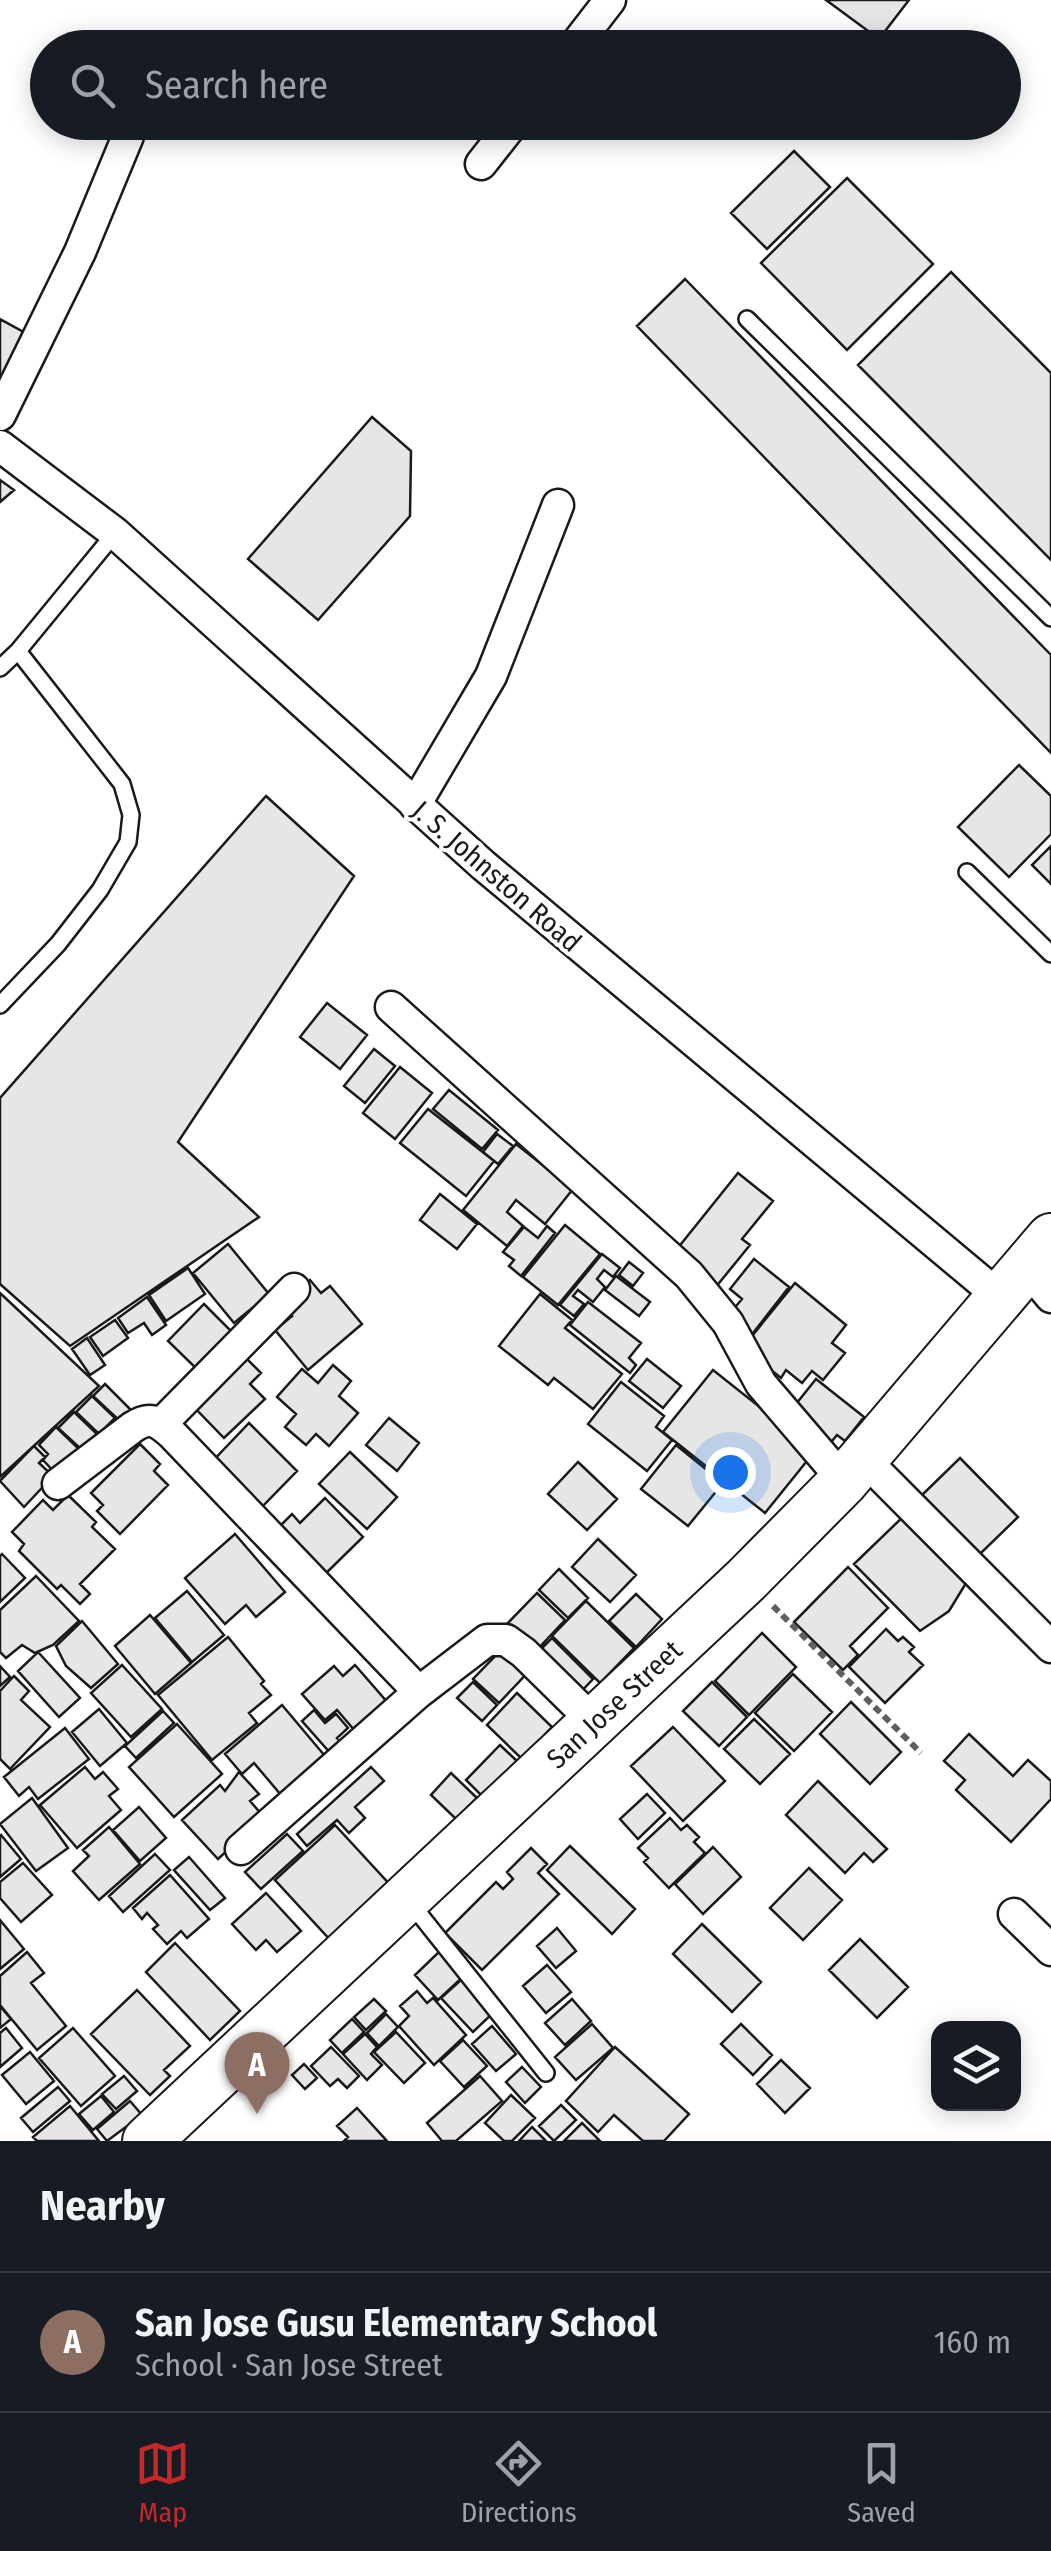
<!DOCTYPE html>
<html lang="en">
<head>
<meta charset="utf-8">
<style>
	body { margin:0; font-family:"Fira Sans Condensed",sans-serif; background:#20242c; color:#f1f3f6 }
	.controls { position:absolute; right:30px; bottom:30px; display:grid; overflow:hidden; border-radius:20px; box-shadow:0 5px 25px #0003 }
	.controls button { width:90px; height:90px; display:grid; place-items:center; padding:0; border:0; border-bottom:2px solid #363941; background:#171b24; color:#f1f3f6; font:50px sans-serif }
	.you { position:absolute; left:730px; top:1472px; width:35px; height:35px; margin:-25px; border:8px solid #fff; border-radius:50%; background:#1a73e8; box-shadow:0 0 0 15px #1a73e833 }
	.badge { display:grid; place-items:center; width:65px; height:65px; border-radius:50%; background:#c62828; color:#fff; font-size:32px; font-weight:700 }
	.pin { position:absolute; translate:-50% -82px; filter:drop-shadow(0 2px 5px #0008) }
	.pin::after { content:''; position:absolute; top:52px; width:35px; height:30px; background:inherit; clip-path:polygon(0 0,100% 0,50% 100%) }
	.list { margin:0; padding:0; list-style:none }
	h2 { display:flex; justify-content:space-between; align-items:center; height:130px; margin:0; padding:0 40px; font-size:42px }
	h2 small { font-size:32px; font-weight:400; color:#9ea1a6 }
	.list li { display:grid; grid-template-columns:65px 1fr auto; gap:30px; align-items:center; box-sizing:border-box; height:140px; padding:0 40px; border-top:2px solid #363941 }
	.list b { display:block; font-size:38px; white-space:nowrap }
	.list p { margin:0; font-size:32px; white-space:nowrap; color:#9ea1a6 }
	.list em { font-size:32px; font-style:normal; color:#9ea1a6 }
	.icon { flex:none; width:55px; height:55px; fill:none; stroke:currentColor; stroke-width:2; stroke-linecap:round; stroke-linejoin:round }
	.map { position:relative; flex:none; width:1051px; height:2141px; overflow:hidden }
	.search { position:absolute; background:#171b24; box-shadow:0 5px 25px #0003; left:30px; right:30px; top:30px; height:110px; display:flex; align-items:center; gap:25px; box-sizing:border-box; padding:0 35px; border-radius:55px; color:#9ea1a6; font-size:38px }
	.sheet { height:270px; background:#171b24 }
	nav { display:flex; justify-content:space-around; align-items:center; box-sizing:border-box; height:140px; border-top:2px solid #363941; background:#171b24; font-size:28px; color:#9ea1a6 }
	nav a { display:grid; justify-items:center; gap:5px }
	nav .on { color:#c62828 }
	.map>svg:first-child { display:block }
</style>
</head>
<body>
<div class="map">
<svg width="1051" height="2141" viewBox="0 0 1051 2141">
	<rect width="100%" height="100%" fill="#fff"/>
	<path fill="#e6e6e6" stroke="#1a1a1a" stroke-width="2.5" d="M826,0h83l-30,39z
		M794,151l36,36 -63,62 -36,-36z
		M847,178l86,86 -86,86 -86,-87z
		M951,272l100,101v187l-193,-195z
		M685,279l366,376v98l-414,-427z
		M0,319l29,16 -29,49z
		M372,417l39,34 -1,65 -92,104 -70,-61z
		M0,480l14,10 -14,12z
		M1019,765l32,31v38l-42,43 -51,-50z
		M266,796l88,80 -176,266 81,75 -189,129 -70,-62v-186z
		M1051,846v38l-19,-19z
		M327,1003l40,32 -27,34 -40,-32z
		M374,1049l21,17 -30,37 -21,-17z
		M400,1067l32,26 -37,46 -32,-26z
		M449,1090l49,40 -16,19 -49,-40z
		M428,1109l66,52 -28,35 -66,-53z
		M497,1134l16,12 -15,18 -15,-12z
		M516,1144l57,45 -28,35 -29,-24 -9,12 16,14 -16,20 -44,-36z
		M738,1173l35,28 -31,38 8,6 -35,43 -42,-34z
		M440,1194l37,30 -20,25 -37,-29z
		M565,1225l35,29 -42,51 -35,-28z
		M547,1226l8,7 -34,43 -12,-10 5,-6 -11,-8 21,-25 14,11z
		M228,1244l41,50 -35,29 -41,-50z
		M602,1254l18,14 -7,9 -9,-7 -7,9 8,8 -12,15 -15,-12 -5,6 11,8 -10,12 -14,-11z
		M754,1259l35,28 -39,50 -24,-19 16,-19 -12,-10z
		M629,1262l14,11 -10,13 -14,-11z
		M188,1268l17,26 -39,27 -17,-26z
		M616,1276l34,26 -11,14 -34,-26z
		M310,1280l11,13 9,-7 32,38 -54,46 -33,-40 17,-14 -10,-12z
		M795,1283l51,42 -14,18 13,10 -22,27 -11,-9 -10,12 -16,-13 -5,8 -38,-31z
		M0,1293l99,93 -99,91z
		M540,1294l32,26 -7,8 57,46 -29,35 -39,-31 -6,7 -49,-39z
		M147,1297l19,28 -14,10 -8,-12 -16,10 -10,-15z
		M588,1302l53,41 -12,15 7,7 -6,8 -60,-48z
		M204,1304l35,35 -32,40 -39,-38z
		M115,1320l13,18 -25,18 -13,-19z
		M87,1338l18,27 -15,10 -18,-26z
		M243,1355l18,18 -11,11 15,15 -41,39 -32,-33z
		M647,1359l34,27 -18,22 -34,-27z
		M333,1365l18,16 -12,15 19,17 -29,33 -13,-12 -10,11 -21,-18 11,-13 -19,-17 25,-28 16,14z
		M713,1370l102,81 -50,62 -102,-81z
		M816,1379l48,38 -19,24 -8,-6 -9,11 -40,-32z
		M621,1382l43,34 -8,11 16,13 -25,31 -59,-47z
		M105,1384l28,28 -11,11 -29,-27z
		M92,1396l23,22 -16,16 -23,-22z
		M74,1412l23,22 -15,16 -24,-22z
		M389,1418l30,25 -22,28 -31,-26z
		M249,1423l48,48 -41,42 -48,-47z
		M56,1427l25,24 -24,24 -14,-15 5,-6 -9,-9z
		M140,1444l20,20 -6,7 14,14 -48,49 -23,-23 6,-6 -12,-12z
		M676,1445l47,38 -35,43 -47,-37z
		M34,1446l11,11 -6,6 14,13 -29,31 -24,-26z
		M350,1452l47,45 -30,32 -48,-45z
		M960,1458l58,59 -38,37 -58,-59z
		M578,1462l39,37 -30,31 -39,-36z
		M68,1495l28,27 -4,5 23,22 -35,35 10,10 -10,10 -19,-19 -4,4 -38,-38 5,-7 -12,-12 31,-32 10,10z
		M325,1498l38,39 -47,46 -46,-47 22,-22 8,9z
		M909,1511l62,64 -22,36 -29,20 -66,-67z
		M235,1534l50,58 -29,25 -10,-12 -21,19 -40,-46z
		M598,1539l38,36 -26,27 -38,-35z
		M2,1554l23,24 -25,24v-46z
		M848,1567l40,41 -38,38 8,9 -15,15 -49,-48z
		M559,1569l29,29 -20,20 -29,-28z
		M36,1576l43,45 -26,24 -18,8 -13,-8 -16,13 -6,-6v-42z
		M187,1591l37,44 -32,27 -37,-44z
		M537,1593l28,27 -31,33 -29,-27z
		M636,1594l26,25 -26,28 -27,-26z
		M586,1601l48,47 -34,35 -48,-47z
		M150,1615l41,48 -36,31 -40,-48z
		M82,1621l36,43 -27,24 -25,-22 -10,-20z
		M886,1629l12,12 5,-4 11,10 -5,5 14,13 -38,38 -36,-36z
		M762,1633l34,34 -47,48 -34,-34z
		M228,1637l36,44 -3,3 10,11 -22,18 8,10 -45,37 -54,-65z
		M552,1638l41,41 -19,20 -42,-41z
		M507,1644l25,24 -33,35 -26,-24z
		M38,1652l42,46 -21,19 -41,-46z
		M122,1665l40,44 -31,28 -40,-44z
		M355,1665l33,38 -32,29 -19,-22 -12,10 -23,-26 32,-28 9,10z
		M0,1666l10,11 -10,9z
		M793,1674l39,38 -38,39 -39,-38z
		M14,1676l15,15 -8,9 29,27 -40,42 -10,-10v-68z
		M473,1682l24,23 -15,16 -25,-23z
		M712,1682l35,35 -28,29 -36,-35z
		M517,1693l35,34 -30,32 -35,-34z
		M851,1702l50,50 -31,32 -50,-50z
		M282,1705l43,51 -44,39 -27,-32 -12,11 -17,-20z
		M99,1709l28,34 -27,23 -28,-34z
		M314,1710l11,13 11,-9 12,14 -11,10 6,7 -11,10 -30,-34z
		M163,1711l11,12 -38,35 -11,-12z
		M754,1719l36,35 -30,30 -36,-35z
		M177,1724l45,50 -48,43 -45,-50z
		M673,1727l52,54 -42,40 -52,-55z
		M65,1728l24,31 -51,40 -9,-12 -10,9 -15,-19z
		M969,1734l44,42 15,-16 23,21v18l-40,43 -55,-52 9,-10 -21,-19z
		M500,1745l17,16 -34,36 -17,-17z
		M85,1767l10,12 8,-7 15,17 -9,7 12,14 -44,38 -37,-43z
		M371,1767l13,14 -29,26 10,11 -16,15 -12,-13 -30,26 -10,-12z
		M239,1772l20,22 -9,7 14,16 -46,42 -36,-39 38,-35 5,6z
		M451,1773l26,25 -21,21 -25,-24z
		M818,1781l69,68 -14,13 -9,-9 -19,20 -59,-58z
		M647,1794l18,19 -27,26 -18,-20z
		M32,1798l36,50 -32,23 -36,-47z
		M139,1807l27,31 -26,23 -27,-31z
		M670,1818l11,12 6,-5 12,12 -5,5 11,11 -36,35 -25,-26 4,-4 -10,-10z
		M335,1825l58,63 -60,55 -58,-63z
		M109,1827l31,37 -41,36 -26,-29 16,-15 -6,-6z
		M287,1834l16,17 -42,38 -16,-17z
		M1,1835l20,24 -21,18v-41z
		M570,1846l65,63 -23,25 -65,-64z
		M713,1847l28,30 -38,37 -28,-30z
		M531,1848l16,16 -9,9 21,21 -77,76 -37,-37 51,-51 7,7 10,-10 -6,-7z
		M155,1854l15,16 -47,42 -14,-16z
		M189,1857l36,41 -15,12 -36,-40z
		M23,1863l29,32 -31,27 -21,-24v-16z
		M809,1868l33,32 -39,40 -33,-32z
		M170,1875l39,44 -22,19 -6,-7 -14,13 -14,-15 5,-4 -11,-12 -5,6 -9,-11z
		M266,1893l35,38 -24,21 -11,-12 -10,10 -24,-26z
		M0,1920l24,29 -24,20z
		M702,1924l59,58 -29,30 -59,-58z
		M557,1928l19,23 -20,17 -19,-22z
		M860,1939l48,48 -31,31 -48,-48z
		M175,1943l65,68 -30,29 -64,-68z
		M443,1948l23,26 -28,26 -23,-25z
		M27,1952l17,21 -13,10 35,43 -29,24 -37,-45v-29z
		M547,1965l24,27 -25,21 -23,-27z
		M462,1979l31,34 -20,19 -32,-34z
		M137,1990l53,56 -26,24 6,6 -20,19 -59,-61z
		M417,1991l10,12 6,-5 33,37 -32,30 -35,-39 10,-10 -9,-10z
		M374,1999l12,12 -20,19 -12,-13z
		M572,1999l19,22 -26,24 -20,-22z
		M0,2006l11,13 -11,9z
		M386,2014l12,13 -19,19 -12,-13z
		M352,2019l12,13 -22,21 -12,-13z
		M592,2024l21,24 -37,32 -21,-23z
		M741,2024l31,31 -19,20 -32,-31z
		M492,2026l24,28 -20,17 -24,-27z
		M6,2028l16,20 -22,19v-34z
		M73,2028l42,48 -34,30 -42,-48z
		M396,2032l29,31 -21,20 -30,-31z
		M365,2034l12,13 -6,7 11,11 -15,15 -24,-26z
		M463,2040l24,26 -23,21 -24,-26z
		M331,2047l28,29 -12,12 -9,-9 -8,7 -19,-20z
		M615,2047l74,67 -25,27h-21l-29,-26 -16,17 -32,-31z
		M30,2052l24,29 -28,23 -24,-29z
		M781,2060l29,28 -25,25 -28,-29z
		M304,2064l13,14 -12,11 -13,-14z
		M522,2067l19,20 -16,16 -19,-21z
		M124,2076l13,15 -21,18 -14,-15z
		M480,2076l22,25 -46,40h-14l-15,-18z
		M58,2087l12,14 -37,31 -12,-14z
		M511,2095l24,23 -23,23h-8l-19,-18z
		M101,2096l13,16 -21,18 -14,-16z
		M130,2101l12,14 -35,26 -10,-12z
		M561,2105l15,15 -22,21 -15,-15z
		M70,2106l29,35h-62l-4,-4z
		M357,2108l30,33h-43l4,-4 -11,-11z
		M582,2123l18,18h-36z
		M532,2127l14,14h-27z"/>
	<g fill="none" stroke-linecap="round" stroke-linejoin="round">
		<defs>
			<path id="lane" d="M747,319l304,299
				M0,668l18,-17 97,-118
				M967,872l84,82
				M0,1005l58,-61 42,-54 28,-48 3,-27 -9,-31 -104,-133
				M409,1901l137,172"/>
			<path id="street" d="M573,48l37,-48
				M481,164l33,-42
				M0,415l80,-163 48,-116
				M0,446l115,87 368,332 517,432
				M415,805l76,-129 67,-171
				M391,1007l298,268 39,48 33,61 83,97
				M1026,1267l25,30
				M161,1424l133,-135
				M863,1458l188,189
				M58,1484l75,-57c17,-11 24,-6 38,6l248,259
				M241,1849l178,-157 68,-52h19l18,13 71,70
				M1014,1914l37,36"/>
			<path id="primary" d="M147,2141l599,-561 98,-99 207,-243"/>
		</defs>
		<use href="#lane" stroke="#1a1a1a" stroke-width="20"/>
		<use href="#street" stroke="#1a1a1a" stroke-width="35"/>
		<use href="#primary" stroke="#1a1a1a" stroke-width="52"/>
		<path stroke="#5f5f5f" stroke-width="6" stroke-dasharray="8 5" stroke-linecap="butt" d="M773,1606l148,147"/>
		<use href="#lane" stroke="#fff" stroke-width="15"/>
		<use href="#street" stroke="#fff" stroke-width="30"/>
		<use href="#primary" stroke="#fff" stroke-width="48"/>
	</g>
	<g text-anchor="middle" stroke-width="8" stroke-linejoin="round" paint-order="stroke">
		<g font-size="28" fill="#1a1a1a" stroke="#fff">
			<text transform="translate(497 876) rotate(41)" y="10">J. S. Johnston Road</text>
			<text transform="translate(614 1704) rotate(-43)" y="10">San Jose Street</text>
		</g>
	</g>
</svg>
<div class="controls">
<button><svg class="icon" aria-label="layers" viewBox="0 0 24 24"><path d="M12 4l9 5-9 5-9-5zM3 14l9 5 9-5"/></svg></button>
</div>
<div class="you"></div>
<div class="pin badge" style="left:257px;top:2114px;background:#8d6e63">A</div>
<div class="search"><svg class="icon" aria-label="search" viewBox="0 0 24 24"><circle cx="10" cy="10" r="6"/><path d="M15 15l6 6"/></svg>Search here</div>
</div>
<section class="sheet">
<h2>Nearby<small></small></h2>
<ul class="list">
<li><span class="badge" style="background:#8d6e63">A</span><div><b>San Jose Gusu Elementary School</b><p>School · San Jose Street</p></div><em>160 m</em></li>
</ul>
</section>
<nav>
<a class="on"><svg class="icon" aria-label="map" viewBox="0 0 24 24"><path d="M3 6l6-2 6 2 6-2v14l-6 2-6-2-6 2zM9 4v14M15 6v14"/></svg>Map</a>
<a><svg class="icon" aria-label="directions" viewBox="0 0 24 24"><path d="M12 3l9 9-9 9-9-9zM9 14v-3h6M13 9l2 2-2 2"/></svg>Directions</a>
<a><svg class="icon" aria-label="saved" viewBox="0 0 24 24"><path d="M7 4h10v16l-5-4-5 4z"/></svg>Saved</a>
</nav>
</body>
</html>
